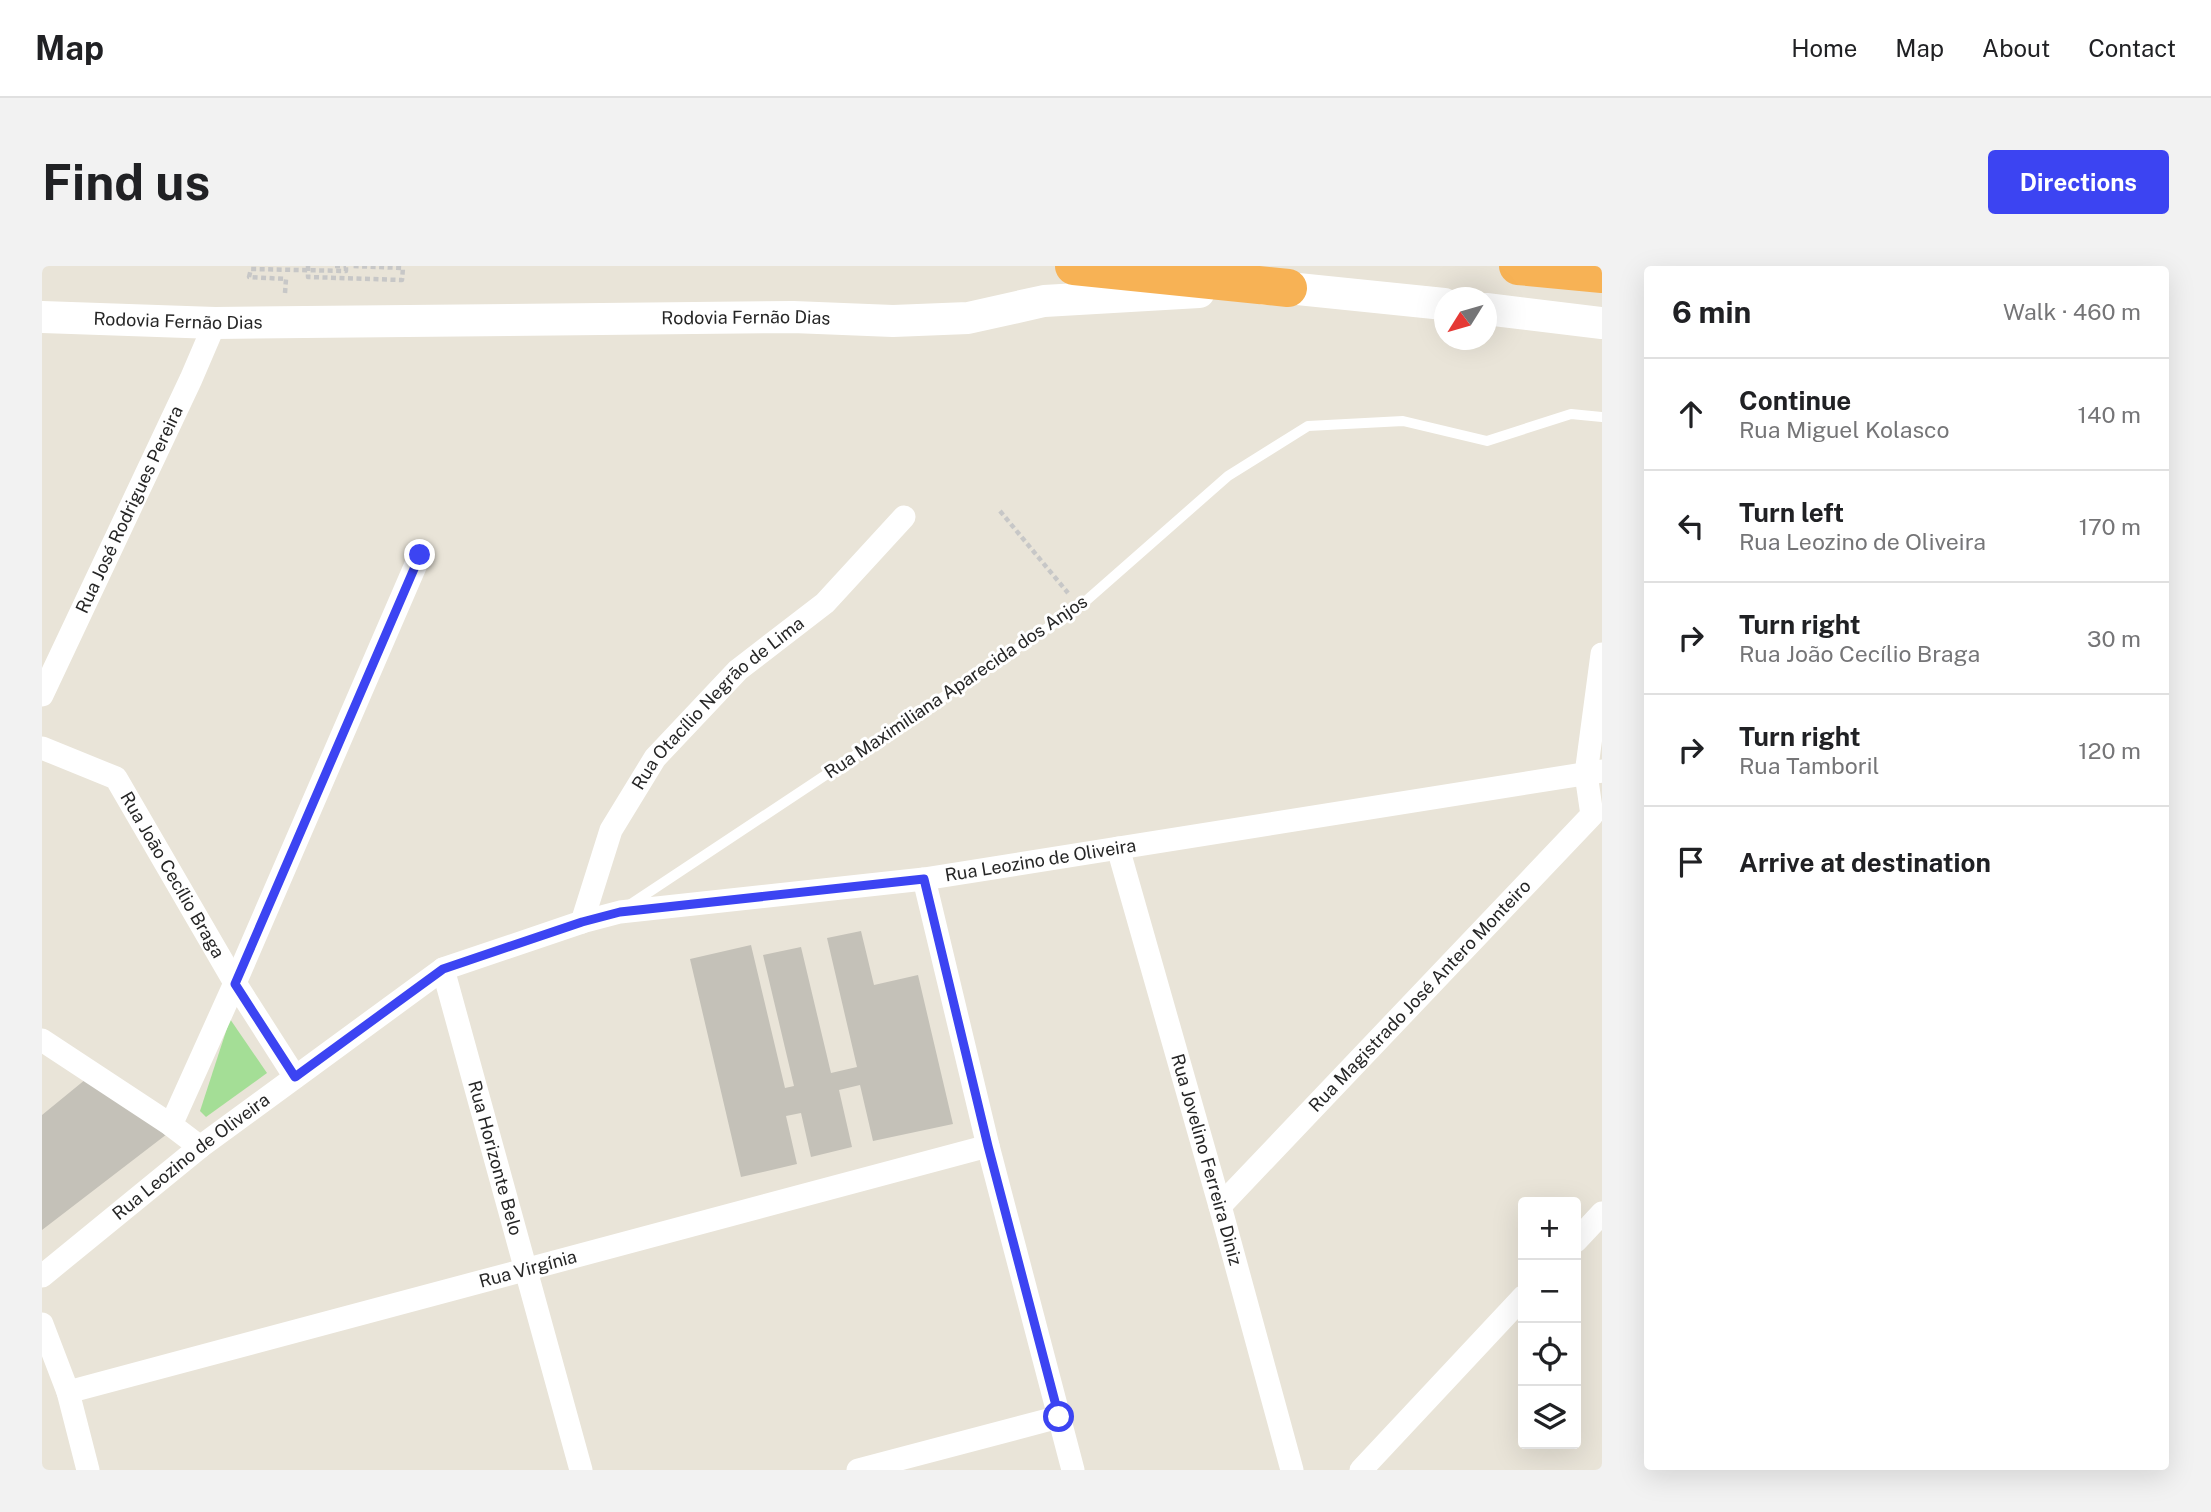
<!DOCTYPE html>
<html lang="en">
<head>
<meta charset="utf-8">
<style>
	body { margin:0; font-family:"Public Sans",sans-serif; background:#f2f2f2; color:#202124 }
	.controls { position:absolute; right:21px; bottom:21px; display:grid; overflow:hidden; border-radius:7px; box-shadow:0 7px 28px #0002 }
	.controls button { width:63px; height:63px; display:grid; place-items:center; padding:0; border:0; border-bottom:2px solid #e0e0e0; background:#fff; color:#202124; font:35px sans-serif }
	.compass { position:absolute; left:1392px; top:21px; width:63px; height:63px; border-radius:50%; background:#fff; box-shadow:0 7px 28px #0002; rotate:233deg }
	.stop { position:absolute; width:21px; height:21px; margin:-16px; border:5px solid #3c44f2; border-radius:50%; background:#fff }
	.stop.end { background:#3c44f2; border-color:#fff; box-shadow:0 2px 7px #0008 }
	.list { margin:0; padding:0; list-style:none }
	h2 { display:flex; justify-content:space-between; align-items:center; height:91px; margin:0; padding:0 28px; font-size:30px }
	h2 small { font-size:23px; font-weight:400; color:#757577 }
	.list li { display:grid; grid-template-columns:46px 1fr auto; gap:21px; align-items:center; box-sizing:border-box; height:112px; padding:0 28px; border-top:2px solid #e0e0e0 }
	.list b { display:block; font-size:26px; white-space:nowrap }
	.list p { margin:0; font-size:23px; white-space:nowrap; color:#757577 }
	.list em { font-size:23px; font-style:normal; color:#757577 }
	.icon { flex:none; width:38px; height:38px; fill:none; stroke:currentColor; stroke-width:2; stroke-linecap:round; stroke-linejoin:round }
	.map { position:relative; flex:none; width:1560px; height:1204px; overflow:hidden; border-radius:7px }
	header { display:flex; align-items:center; gap:42px; box-sizing:border-box; height:98px; padding:0 35px; background:#fff; border-bottom:2px solid #e0e0e0 }
	header strong { font-size:33px }
	nav { display:flex; gap:38px; margin-inline-start:auto; font-size:24px }
	.intro { display:flex; align-items:center; justify-content:space-between; box-sizing:border-box; height:168px; padding:0 42px }
	h1 { margin:0; font-size:49px }
	.button { padding:18px 32px; border-radius:7px; background:#3c44f2; color:#fff; font-size:24px; font-weight:700 }
	main { display:flex; gap:42px; padding:0 42px }
	aside { flex:1; background:#fff; border-radius:7px; box-shadow:0 7px 28px #0002 }
	.map>svg:first-child { display:block }
</style>
</head>
<body>
<header>
<strong>Map</strong>
<nav><a>Home</a><a>Map</a><a>About</a><a>Contact</a></nav>
</header>
<div class="intro"><h1>Find us</h1><a class="button">Directions</a></div>
<main>
<div class="map">
<svg width="1560" height="1204" viewBox="0 0 1560 1204">
	<rect width="100%" height="100%" fill="#e9e4d8"/>
	<path fill="#a4de96" d="M188,753l37,54 -61,44 -6,-6z"/>
	<path fill="#c4c1b8" d="M819,665l13,54 44,-10 35,149 -80,17 -13,-56 -21,5 13,57 -41,10 -10,-44 -15,3 11,48 -56,13 -51,-218 61,-14 34,143 9,-2 -31,-131 38,-8 30,126 26,-6 -30,-129z
		M44,813l81,55 -125,96v-115z"/>
	<g fill="none" stroke-linecap="round" stroke-linejoin="round">
		<path stroke="#c7c7c7" stroke-width="4.5" stroke-dasharray="5 3.5" stroke-linecap="butt" d="M266,0v11l94,3 1,-12 -51,-2
			M293,0h11
			M243,27l1,-14 -37,-2 2,-8 95,2v-5
			M958,245l68,82"/>
		<path stroke="#fff" stroke-width="10" d="M586,640l451,-299 149,-131 80,-50 95,-5 84,20 84,-27 31,3"/>
		<g stroke="#fff" stroke-width="23">
			<path id="s1" d="M0,429l149,-316 24,-56"/>
			<path id="s2" d="M0,482l74,30 119,205 60,94"/>
			<path id="s3" d="M1076,582l102,358 72,264"/>
			<path d="M882,613l64,267 85,324"/>
			<path id="s4" d="M540,656l29,-92 44,-72 83,-88 87,-67 79,-86"/>
			<path id="s5" d="M401,703l138,501"/>
			<path d="M0,774l129,85 29,22"/>
			<path d="M129,859l64,-142 185,-428"/>
			<path id="s6" d="M1178,940l372,-391 -6,-41 16,-120"/>
			<path d="M1534,975l26,-28"/>
			<path id="s7" d="M0,1010l158,-129 243,-178 139,-47 38,-10 304,-33 678,-108"/>
			<path d="M0,1058l26,68 20,78"/>
			<path id="s8" d="M26,1126l920,-246"/>
			<path d="M816,1204l201,-53"/>
			<path d="M1319,1204l162,-173"/>
		</g>
		<g stroke="#fff" stroke-width="32">
			<path d="M1223,23l23,-1 156,16"/>
			<path d="M1444,43l116,14"/>
			<path id="s9" d="M0,51l173,6 578,-6 100,4 75,-3 76,-17 155,-9"/>
		</g>
		<path stroke="#f7b255" stroke-width="38" d="M1032,0l214,22
			M1476,0l84,8"/>
	</g>
	<g fill="none" stroke-linecap="round" stroke-linejoin="round">
		<path stroke="#3c44f2" stroke-width="9" d="M378,289l-185,429 60,93 148,-108 139,-47 38,-10 304,-33 64,267 71,271"/>
	</g>
	<g text-anchor="middle" stroke-width="6" stroke-linejoin="round" paint-order="stroke">
		<g font-size="18" fill="#262626" stroke="#fff">
			<text dy="6" stroke="none"><textPath href="#s9" startOffset="704">Rodovia Fernão Dias</textPath></text>
			<text dy="6" stroke="none"><textPath href="#s9" startOffset="136">Rodovia Fernão Dias</textPath></text>
			<text dy="6" stroke="none"><textPath href="#s1" startOffset="205">Rua José Rodrigues Pereira</textPath></text>
			<text transform="translate(914 421) rotate(-34)" y="6">Rua Maximiliana Aparecida dos Anjos</text>
			<text dy="6" stroke="none"><textPath href="#s4" startOffset="264">Rua Otacílio Negrão de Lima</textPath></text>
			<text dy="6" stroke="none"><textPath href="#s7" startOffset="1115">Rua Leozino de Oliveira</textPath></text>
			<text dy="6" stroke="none"><textPath href="#s2" startOffset="192">Rua João Cecílio Braga</textPath></text>
			<text dy="6" stroke="none"><textPath href="#s6" startOffset="290">Rua Magistrado José Antero Monteiro</textPath></text>
			<text dy="6" stroke="none"><textPath href="#s7" startOffset="191">Rua Leozino de Oliveira</textPath></text>
			<text dy="6" stroke="none"><textPath href="#s5" startOffset="196">Rua Horizonte Belo</textPath></text>
			<text dy="6" stroke="none"><textPath href="#s3" startOffset="324">Rua Jovelino Ferreira Diniz</textPath></text>
			<text dy="6" stroke="none"><textPath href="#s8" startOffset="476">Rua Virgínia</textPath></text>
		</g>
	</g>
</svg>
<div class="controls">
<button>+</button>
<button>−</button>
<button><svg class="icon" aria-label="locate" viewBox="0 0 24 24"><circle cx="12" cy="12" r="6"/><path d="M12 2v4M12 18v4M2 12h4M18 12h4"/></svg></button>
<button><svg class="icon" aria-label="layers" viewBox="0 0 24 24"><path d="M12 4l9 5-9 5-9-5zM3 14l9 5 9-5"/></svg></button>
</div>
<svg class="compass" viewBox="-18 -18 36 36"><path d="M0-13l5 13h-10z" fill="#e53935"/><path d="M0 13l5-13h-10z" fill="#757577"/></svg>
<div class="stop" style="left:1017px;top:1151px"></div>
<div class="stop end" style="left:378px;top:289px"></div>
</div>
<aside>
<h2>6 min<small>Walk · 460 m</small></h2>
<ul class="list">
<li><svg class="icon" aria-label="ahead" viewBox="0 0 24 24"><path d="M12 20V5M6 11l6-6 6 6"/></svg><div><b>Continue</b><p>Rua Miguel Kolasco</p></div><em>140 m</em></li>
<li><svg class="icon" aria-label="left" viewBox="0 0 24 24"><path d="M17 20v-9H6M10 6l-5 5 5 5"/></svg><div><b>Turn left</b><p>Rua Leozino de Oliveira</p></div><em>170 m</em></li>
<li><svg class="icon" aria-label="right" viewBox="0 0 24 24"><path d="M7 20v-9h11M14 6l5 5-5 5"/></svg><div><b>Turn right</b><p>Rua João Cecílio Braga</p></div><em>30 m</em></li>
<li><svg class="icon" aria-label="right" viewBox="0 0 24 24"><path d="M7 20v-9h11M14 6l5 5-5 5"/></svg><div><b>Turn right</b><p>Rua Tamboril</p></div><em>120 m</em></li>
<li><svg class="icon" aria-label="arrive" viewBox="0 0 24 24"><path d="M6 21V4h12l-3 4 3 4H6"/></svg><div><b>Arrive at destination</b></div></li>
</ul>
</aside>
</main>
</body>
</html>
